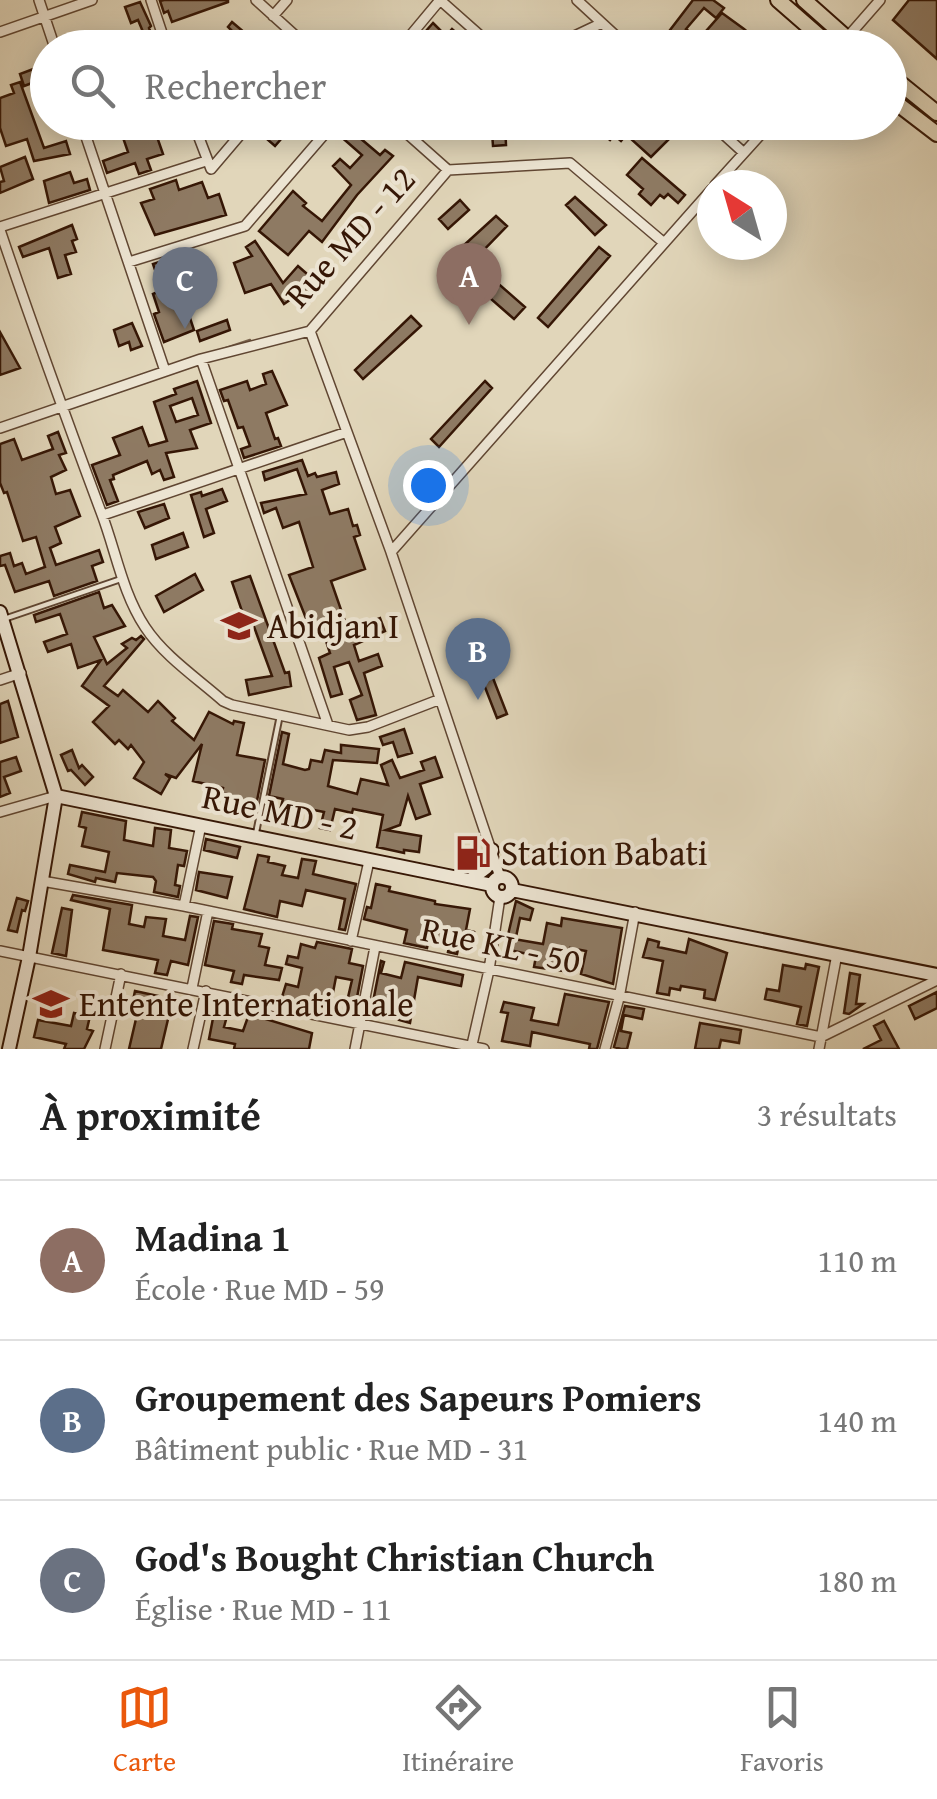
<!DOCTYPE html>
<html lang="fr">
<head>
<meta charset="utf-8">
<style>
	body { margin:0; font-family:"Gentium Book Plus",serif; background:#f6f6f6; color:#222 }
	.compass { position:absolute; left:697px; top:170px; width:90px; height:90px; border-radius:50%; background:#fff; box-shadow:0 5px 25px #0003; rotate:323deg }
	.you { position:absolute; left:428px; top:485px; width:35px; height:35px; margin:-25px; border:8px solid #fff; border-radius:50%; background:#1a73e8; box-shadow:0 0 0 15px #1a73e833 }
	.badge { display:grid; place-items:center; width:65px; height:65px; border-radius:50%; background:#ea580c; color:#fff; font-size:32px; font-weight:700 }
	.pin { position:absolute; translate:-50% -82px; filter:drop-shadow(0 2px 5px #0008) }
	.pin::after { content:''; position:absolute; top:52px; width:35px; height:30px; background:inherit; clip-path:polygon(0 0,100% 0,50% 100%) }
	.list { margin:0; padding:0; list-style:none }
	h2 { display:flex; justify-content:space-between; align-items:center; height:130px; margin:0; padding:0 40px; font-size:42px }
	h2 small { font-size:32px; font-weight:400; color:#767676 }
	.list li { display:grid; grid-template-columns:65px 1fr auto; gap:30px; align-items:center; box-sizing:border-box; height:160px; padding:0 40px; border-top:2px solid #e0e0e0 }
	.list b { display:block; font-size:38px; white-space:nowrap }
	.list p { margin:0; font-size:32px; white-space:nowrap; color:#767676 }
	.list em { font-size:32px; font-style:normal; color:#767676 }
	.icon { flex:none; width:55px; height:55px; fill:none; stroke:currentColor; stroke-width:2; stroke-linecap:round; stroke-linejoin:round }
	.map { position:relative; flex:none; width:937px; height:1049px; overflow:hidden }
	.search { position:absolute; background:#fff; box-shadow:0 5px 25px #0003; left:30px; right:30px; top:30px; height:110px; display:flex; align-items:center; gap:25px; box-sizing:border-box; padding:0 35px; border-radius:55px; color:#767676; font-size:38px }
	.sheet { height:610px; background:#fff }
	nav { display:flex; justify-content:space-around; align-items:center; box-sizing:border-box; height:140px; border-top:2px solid #e0e0e0; background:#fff; font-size:28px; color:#767676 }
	nav a { display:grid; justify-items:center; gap:5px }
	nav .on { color:#ea580c }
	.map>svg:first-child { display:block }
</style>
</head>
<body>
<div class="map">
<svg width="937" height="1049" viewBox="0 0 937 1049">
	<rect width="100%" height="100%" fill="#e1d6ba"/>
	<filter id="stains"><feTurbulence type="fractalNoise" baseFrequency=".002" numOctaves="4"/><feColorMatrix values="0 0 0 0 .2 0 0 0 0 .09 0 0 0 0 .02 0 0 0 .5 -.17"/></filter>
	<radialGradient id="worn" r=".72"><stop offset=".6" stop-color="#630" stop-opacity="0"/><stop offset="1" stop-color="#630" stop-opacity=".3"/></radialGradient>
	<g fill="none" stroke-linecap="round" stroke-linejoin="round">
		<path stroke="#79624c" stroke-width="2.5" d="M223,349l27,-9"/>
	</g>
	<path fill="#8e7a63" stroke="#351605" stroke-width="2.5" fill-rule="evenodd" d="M164,0h64v2l-56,20 -4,-11 -4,2 -4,-12z
		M693,0h20l11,8 -8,10 -12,-10 -18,21 22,19h-20l-21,-14z
		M909,0h28v59l-44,-39z
		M140,2l11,24 -2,2 3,8 -6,3 -8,-19 -7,3 -6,-16z
		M722,13l22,16 22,19h-55l-11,-10z
		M232,22l20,17 5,-6 7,6 -5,6 2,3h-17l2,-3 -18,-18z
		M433,23l13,13 6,-7 22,19h-63z
		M44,65l4,12 -24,9 -4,-12z
		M20,82l24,66 22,-7 4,13 -36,7 -7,-22 -21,7 -6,-18v-30l14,-5 -3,-8z
		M267,122h12l9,9 -13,15 -16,-14z
		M348,122h26l-14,16 20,17 5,-5 8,6 -36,39 -35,47 -13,-11 -21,24 -29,-24 34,-40 13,12 -3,3 19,15 29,-36 -18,-19 7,-7 10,9 12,-13 -24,-21z
		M474,122h31l1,23 -13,1 -1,-14 -17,1z
		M608,122h14l9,7 -10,12 -7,-6 -4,5 -10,-8z
		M652,122l18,16 -19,19 -20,-18 7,-8 3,3z
		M133,124l4,13 18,-6 8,23 -16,5 4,11 -12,4 -4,-11 -28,10 -4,-12 25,-9 -8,-23z
		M25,157l8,22 -33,14v-11l4,-1 -4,-14z
		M642,158l43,37 -7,8 -10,-9 -4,4 -4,-3 -9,10 -12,-11 4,-5 -16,-14z
		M70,172l4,11 13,-4 3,11 -41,13 -5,-22z
		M176,180l3,10 23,-8 6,16 11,-4 7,21 -71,20 -14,-32 13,-4 -4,-10z
		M575,197l31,28 -11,10 -29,-30z
		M460,200l9,10 -21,19 -9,-10z
		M496,216l11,10 -31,32 -14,-11z
		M72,225l5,14 -5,2 4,11 -11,3 6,19 -13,4 -9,-30 -26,9 -4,-10z
		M255,241l28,42 15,-17 24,21 -12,14 -10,-8 -16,11 -13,-20 -26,9 -11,-30 18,-7 -6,-9z
		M599,247l11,9 -62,71 -10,-9z
		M165,260l10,30 30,-10 4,12 -25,8 10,30 -30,12 -10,-28 5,-2 -6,-18 9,-4 -9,-26z
		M494,280l31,27 -11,12 -31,-27z
		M411,316l10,10 -58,53 -8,-9z
		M227,320l3,10 -30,11 -3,-10z
		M132,323l10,23 -11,4 -2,-8 -10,4 -5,-16z
		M0,332l20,36 -20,7z
		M272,371l15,34 -21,8 9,26 3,-1 3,8 -37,12 -3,-9 9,-3 -7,-19 -5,1 -10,-28 -4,1 -4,-11 27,-9 3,9 16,-6 -3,-10z
		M197,381l14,42 -21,7 7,18 -31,5 8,24 -10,3 -4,-10 -8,4 -5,-13 -34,14 1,4 -4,1 8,21 -11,4 -15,-40 28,-10 -7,-17 29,-11 7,19 18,-5 -13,-39 22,-8 -2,-5zM192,398l6,17 -22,7 -6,-16z
		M485,381l7,7 -53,59 -8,-8z
		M58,432l8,21 -7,2 7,15 -15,7 5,17 14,-4 10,26 -25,11 6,16 -11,5 6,17 43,-15 4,12 -11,4 5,15 -43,15 -5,-15 -34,11 -10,-27 -5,1v-10l10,-3 4,13 8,-3 4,11 19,-7 -9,-30 -13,4 -16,-49 -3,1 -4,-10v-39l14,-5 8,21 31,-11 -5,-13z
		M302,460l6,16 7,-3 2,4 19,-5 3,12 -17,6 8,24 18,-5 5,17 4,-1 3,10 -6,2 11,32 -34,12 17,49 32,-12 5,13 -31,14 5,16 19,-7 4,12 -18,7 12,42 -19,5 -7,-20 12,-5 -13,-33 -15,5 8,27 -11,3 -12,-39 11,-5 -10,-30 -11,3 -20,-51 24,-8 -14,-45 -16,6 -7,-20 -12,5 -3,-10 45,-9 -9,-25 -32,11 -2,-8z
		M222,489l5,12 -21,8 8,24 -10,4 -13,-42 10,-3 1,4z
		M164,504l5,14 -24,10 -7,-16z
		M183,533l5,14 -32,12 -4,-14z
		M195,574l8,16 -39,22 -8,-16z
		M250,576l35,97 4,-1 2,14 -42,9 -3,-15 26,-4 -19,-52 -6,2 -15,-44z
		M99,592l5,16 8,-3 13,21 -31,11 13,27 20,-16 -5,-4 10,-6 4,2 5,-4 3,3 -40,47 14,10 5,-6 25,22 10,-11 17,17 -3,3 22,19 15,-28 24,12 1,-3 10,2 -7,32 28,5 -11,56 -29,-7 4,-15 -7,-1 1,-5 -30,-7 9,-37 -26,34 -11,-4 5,4 -9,16 -27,-16 10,-16 -13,-17 -3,4 -9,-9 -4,4 -22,-22 16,-16 -27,-20 19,-26 -23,8 -7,-24 -23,8 -4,-10 23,-8 -7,-20 -24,8 -2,-7z
		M491,673l16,41 -10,4 -16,-41z
		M8,701l10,36 -18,6v-39z
		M404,729l8,24 -14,4 -5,-15 -10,3 -3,-8z
		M282,732l7,2 -6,30 22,6 4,-1 2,-9 11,2 3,-12 16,3v-8l38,4 -2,14 -44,-3 -5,26 29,8 4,-15 27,6 -7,-20 11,-5 8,18 24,-8 -3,-8 14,-5 7,20 -22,7 10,30 -14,5 -8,-23 -8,29 -14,5 35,6 -2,16 -15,-2v3l-27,-6 6,-32 -30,-6 -1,4 -17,-4 -5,21 -10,-2 4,-16 -30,-6 -4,15 -12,-3 5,-19 -14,-3z
		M72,750l7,18 3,-3 11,12 -8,8 -14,-15 -3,1 -7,-16z
		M16,757l5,14 -17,6 6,16 -10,4v-35z
		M82,812l44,9 -2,19 29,6 2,-18 16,2 -2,18 18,3 -3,15 -6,-1 -3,20 5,1 -2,11 -24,-5 2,-11 -3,-4 -36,-4 -2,9 -19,-4 -1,4 -27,-8 2,-9 35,7 4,-20 -27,-6 4,-18 -7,-2z
		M206,839l34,8 -3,11 -33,-8z
		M258,855l11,2 -1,5 17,4 -3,9 16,3 4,-19 14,2 -3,13 43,10 -11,46 -6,-1 6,-30 -39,-9 -4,16 -22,-5 -3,16 -33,-8z
		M199,872l33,5 -5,21 -31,-8z
		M376,884l14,3 -1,4 46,10v3l35,5 -4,21 8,2 -4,14 -11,-2 -2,10 -9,-2 2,-10 -21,-5 -2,11 -23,-5 3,-13 -43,-11 3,-12 4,1z
		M73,895l59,10 -3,19 15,3 2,-10 20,2 -3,17 22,4 5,-24 8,1 -10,48 -17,-4 -4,14 -12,-2 3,-13 -55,-10 7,-41 -39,-9z
		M17,898l11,3 -3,10 -3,-1 -5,22 -9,-2z
		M516,901l17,8 -3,11 -10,-2 -4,19 -8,-2z
		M62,908l10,2 -6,46 -14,-3z
		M562,918l60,10 -9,56 -32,-10 5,-23 -16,-3 -6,23 -30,-4 2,-11 -30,-7 2,-11 35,6 4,-21 14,3z
		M214,921l19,3 -1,5 30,5 -3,12 10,2 -4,17 17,3 -3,12 -35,-5 -2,9 -11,-2 3,-11 -29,-6z
		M648,939l11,3 -1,5 28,6 3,-14 38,14 -12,47 -11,-2 1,-8 -24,-4 -1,4 -10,-2 -1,7 -12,-2 6,-32 -20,-4z
		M317,942l35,7 -3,14 14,3 -8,42 -9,-2 6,-26 -16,-3 -6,31 -48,-11 4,-13 12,3 4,-19 -16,-4 2,-8 10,2 3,-14 14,4z
		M381,961l3,1 -3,11 20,5 4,-16 58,13 -2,11 -43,-9 -8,46 -11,-3 4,-14 -4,-2 -17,-4 -3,14 -8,-2z
		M806,964l13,3 -12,59 -10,-2 4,-17 -36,-8 2,-10 12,2 4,-26 22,4z
		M850,973l10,2 -4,29h7l-14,10 -5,-1z
		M135,991l23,5 -4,16 15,3 -8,34h-32l10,-43 -7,-1z
		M937,992v16l-22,11 -6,-13z
		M565,994l44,8 -12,47h-8l1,-5 -58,-12 -2,14 -28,-5 6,-28 -7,-1 3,-10 30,6 -3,12 27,5z
		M625,1006l19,3 -2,10 -18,-4 -3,16 10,2 -4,16h-6l-7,-2z
		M74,1013l16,3 -3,13 6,2 -9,18h-20l2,-5 -32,-7 4,-17 33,6z
		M214,1013l13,3 -3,11 19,4 6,-17 63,19 -3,16h-75l1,-5 -26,-5z
		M884,1021l15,28h-36l18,-9 -7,-14z
		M700,1023l41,7 -2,13 -18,-3 -2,9h-24z"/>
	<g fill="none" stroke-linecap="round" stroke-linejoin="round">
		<defs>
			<path id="lane" d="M7,618l114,-39
				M256,833l24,-118"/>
			<path id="street" d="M39,0l16,48
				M151,0l16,48
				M256,0l53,48
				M440,0l52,46 74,-6 36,-17
				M577,0l52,48
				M273,16l14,-16
				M0,32l92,-32
				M400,48l40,-48
				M838,48l42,-48
				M81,122l84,249
				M193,122l18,47 40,-47
				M394,122l54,48
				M710,122l34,31
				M715,185l57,-63
				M0,227l206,-66
				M0,230c32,95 66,188 101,282 15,39 21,80 44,115 19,29 52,51 78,74l9,4 117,25 19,-3 70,-27
				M129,262l116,-36 90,-104
				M310,331l81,221 109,325
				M201,359l127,366
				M0,428l201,-69 109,-28 138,-161 122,-7 93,79
				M103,515l244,-83
				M391,552l321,-363
				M0,680l21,-7
				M0,812l56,-16
				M42,881l142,25 637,131 116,-57
				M184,906l17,-81
				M351,941l18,-80
				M0,951l484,98
				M192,988l16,-77
				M105,1049l16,-75
				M193,1049l13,-58
				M355,1049l20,-102
				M471,1049l18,-79 11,-73
				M605,1049l14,-51 16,-86
				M819,1049l18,-95"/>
			<path id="secondary" d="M0,612l56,184 -27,161 -20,92
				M56,796l436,89
				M492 887a10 10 0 1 1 20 0a10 10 0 1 1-20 0Z
				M470,880l16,-12 6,-18
				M512,890l425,85"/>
			<path id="primary" d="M778,0l55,48
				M804,0l54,48
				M890,75l47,38
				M890,98l47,36"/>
		</defs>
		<use href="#lane" stroke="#604632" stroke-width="8"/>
		<use href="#street" stroke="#604632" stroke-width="12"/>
		<use href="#secondary" stroke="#351605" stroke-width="16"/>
		<use href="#primary" stroke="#351605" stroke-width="18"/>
		<use href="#lane" stroke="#ece4d2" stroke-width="4"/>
		<use href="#street" stroke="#ece4d2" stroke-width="9"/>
		<use href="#secondary" stroke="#ece4d2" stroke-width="12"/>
		<use href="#primary" stroke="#e1d6ba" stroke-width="14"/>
	</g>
	<defs>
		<symbol id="school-bare" viewBox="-9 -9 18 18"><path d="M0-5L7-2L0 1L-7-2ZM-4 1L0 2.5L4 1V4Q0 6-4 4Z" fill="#8f2418" stroke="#ece4d2" stroke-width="2.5" paint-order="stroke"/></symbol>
		<symbol id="fuel-bare" viewBox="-9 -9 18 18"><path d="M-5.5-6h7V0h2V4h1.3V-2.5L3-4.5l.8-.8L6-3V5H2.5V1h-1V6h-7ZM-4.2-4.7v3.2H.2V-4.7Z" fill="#8f2418" stroke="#ece4d2" stroke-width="2.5" paint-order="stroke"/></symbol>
		<symbol id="university-bare" viewBox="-9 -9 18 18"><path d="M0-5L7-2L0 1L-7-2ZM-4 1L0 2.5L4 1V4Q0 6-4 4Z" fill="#8f2418" stroke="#ece4d2" stroke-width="2.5" paint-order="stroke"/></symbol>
	</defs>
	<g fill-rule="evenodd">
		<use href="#school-bare" x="214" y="601" width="50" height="50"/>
		<use href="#fuel-bare" x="448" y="828" width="50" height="50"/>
		<use href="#university-bare" x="26" y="979" width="50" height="50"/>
	</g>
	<g text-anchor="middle" stroke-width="8" stroke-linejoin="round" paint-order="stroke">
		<g font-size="35" fill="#351605" stroke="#ece4d2">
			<text transform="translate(350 237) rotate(-48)" y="12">Rue MD - 12</text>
			<text transform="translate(280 812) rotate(12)" y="12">Rue MD - 2</text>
			<text transform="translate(501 945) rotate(12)" y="12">Rue KL - 50</text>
		</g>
		<g font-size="35" fill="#351605" stroke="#ece4d2" text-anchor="start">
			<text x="267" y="638">Abidjan I</text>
			<text x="501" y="865">Station Babati</text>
			<text x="79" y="1016">Entente Internationale</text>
		</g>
	</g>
	<rect width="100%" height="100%" filter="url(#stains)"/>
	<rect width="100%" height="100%" fill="url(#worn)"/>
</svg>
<svg class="compass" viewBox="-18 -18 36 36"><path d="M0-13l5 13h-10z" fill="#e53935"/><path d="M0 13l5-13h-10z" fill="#767676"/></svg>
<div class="you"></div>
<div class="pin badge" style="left:469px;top:325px;background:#8d6e63">A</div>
<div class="pin badge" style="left:478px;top:700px;background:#5c6f8a">B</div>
<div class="pin badge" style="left:185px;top:329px;background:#6b7280">C</div>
<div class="search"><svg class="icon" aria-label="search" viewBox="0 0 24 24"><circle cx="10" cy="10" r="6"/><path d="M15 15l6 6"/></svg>Rechercher</div>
</div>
<section class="sheet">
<h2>À proximité<small>3 résultats</small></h2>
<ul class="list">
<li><span class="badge" style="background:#8d6e63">A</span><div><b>Madina 1</b><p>École · Rue MD - 59</p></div><em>110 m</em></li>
<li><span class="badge" style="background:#5c6f8a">B</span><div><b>Groupement des Sapeurs Pomiers</b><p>Bâtiment public · Rue MD - 31</p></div><em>140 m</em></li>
<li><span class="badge" style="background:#6b7280">C</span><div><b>God's Bought Christian Church</b><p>Église · Rue MD - 11</p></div><em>180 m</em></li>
</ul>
</section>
<nav>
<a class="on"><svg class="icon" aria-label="map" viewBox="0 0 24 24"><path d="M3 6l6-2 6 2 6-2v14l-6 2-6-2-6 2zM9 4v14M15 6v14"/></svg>Carte</a>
<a><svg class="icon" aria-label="directions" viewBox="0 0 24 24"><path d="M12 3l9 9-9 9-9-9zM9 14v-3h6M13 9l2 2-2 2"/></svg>Itinéraire</a>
<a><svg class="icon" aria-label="saved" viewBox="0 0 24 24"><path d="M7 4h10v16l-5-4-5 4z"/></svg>Favoris</a>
</nav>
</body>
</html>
